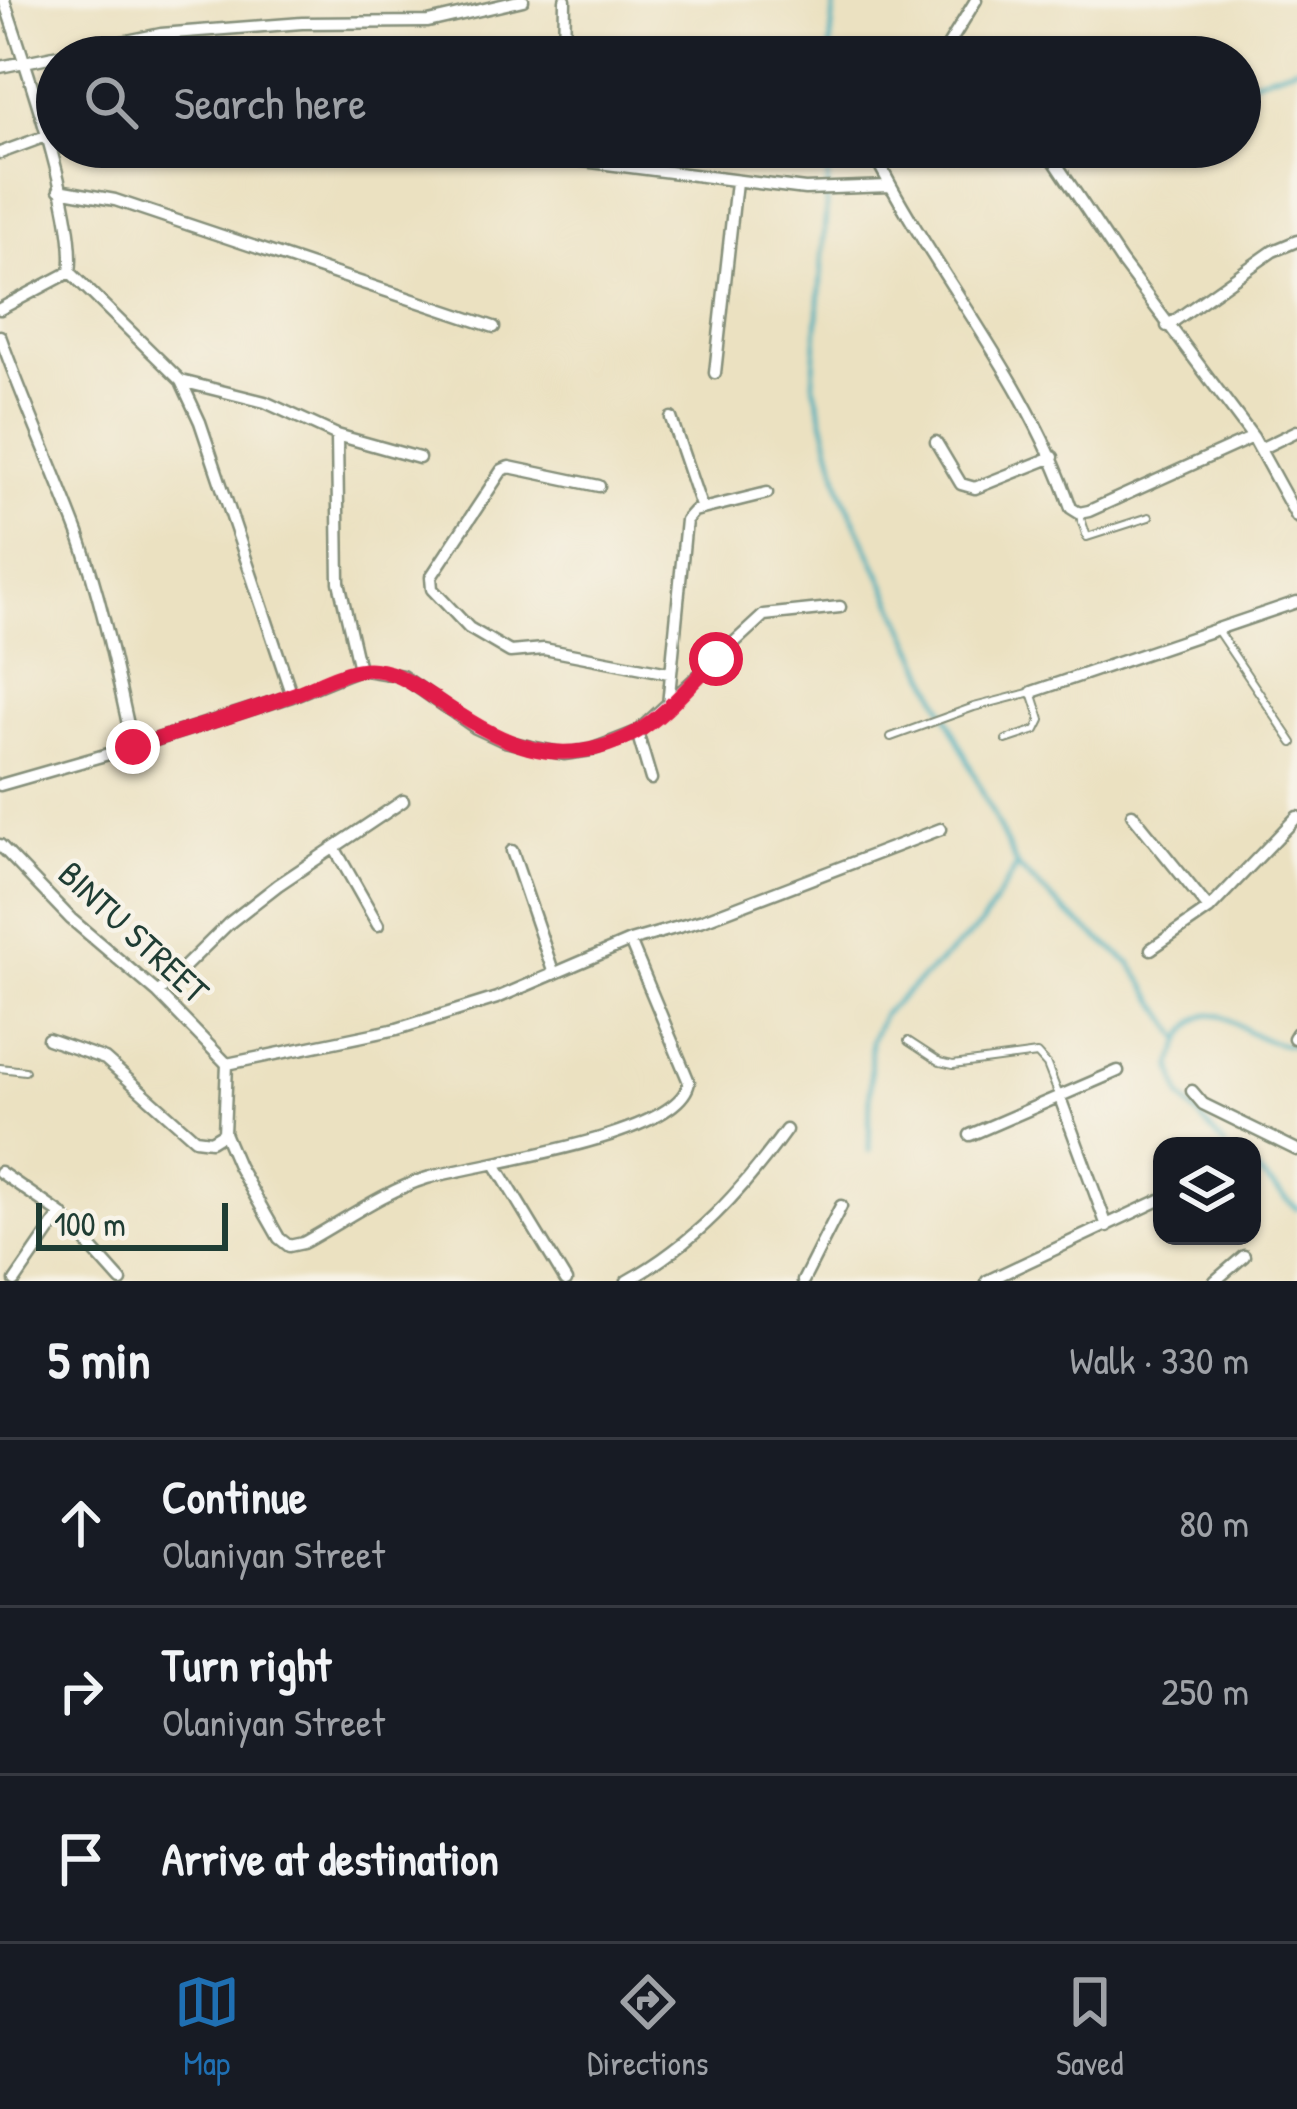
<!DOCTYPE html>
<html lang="en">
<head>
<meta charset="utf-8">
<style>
	body { margin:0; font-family:"Patrick Hand",sans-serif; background:#20242c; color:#f1f3f6 }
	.controls { position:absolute; right:36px; bottom:36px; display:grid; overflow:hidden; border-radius:24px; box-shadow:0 3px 9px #0004 }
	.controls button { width:108px; height:108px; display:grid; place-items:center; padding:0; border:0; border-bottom:3px solid #363941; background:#171b24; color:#f1f3f6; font:60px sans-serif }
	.scale { position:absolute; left:36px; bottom:30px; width:192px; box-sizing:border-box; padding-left:12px; border:6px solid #1f3d34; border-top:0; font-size:33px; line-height:42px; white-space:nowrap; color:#1f3d34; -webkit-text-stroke:9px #f7f3e8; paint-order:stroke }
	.stop { position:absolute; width:36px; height:36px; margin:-27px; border:9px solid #e11d48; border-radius:50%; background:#fff }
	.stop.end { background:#e11d48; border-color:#fff; box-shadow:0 3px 12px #0008 }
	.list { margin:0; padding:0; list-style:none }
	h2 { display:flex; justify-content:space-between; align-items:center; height:156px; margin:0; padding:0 48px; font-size:51px }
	h2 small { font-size:39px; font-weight:400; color:#9ea1a6 }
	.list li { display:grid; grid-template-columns:78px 1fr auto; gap:36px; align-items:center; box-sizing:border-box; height:168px; padding:0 48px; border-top:3px solid #363941 }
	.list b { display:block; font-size:45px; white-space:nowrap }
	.list p { margin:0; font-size:39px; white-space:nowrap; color:#9ea1a6 }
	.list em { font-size:39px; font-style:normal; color:#9ea1a6 }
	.icon { flex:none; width:66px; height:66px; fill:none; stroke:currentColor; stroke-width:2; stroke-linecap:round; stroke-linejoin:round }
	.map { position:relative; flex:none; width:1297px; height:1281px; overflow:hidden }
	.search { position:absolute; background:#171b24; box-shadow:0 3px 9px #0004; left:36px; right:36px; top:36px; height:132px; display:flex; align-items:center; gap:30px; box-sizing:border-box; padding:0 42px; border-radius:66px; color:#9ea1a6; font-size:45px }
	.sheet { height:660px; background:#171b24 }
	nav { display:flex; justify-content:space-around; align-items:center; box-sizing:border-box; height:168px; border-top:3px solid #363941; background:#171b24; font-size:33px; color:#9ea1a6 }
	nav a { display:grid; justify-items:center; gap:6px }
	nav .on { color:#1f6fb2 }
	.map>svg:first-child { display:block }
</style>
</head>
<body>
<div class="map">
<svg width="1297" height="1281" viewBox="0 0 1297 1281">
	<rect width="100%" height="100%" fill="#f7f3e8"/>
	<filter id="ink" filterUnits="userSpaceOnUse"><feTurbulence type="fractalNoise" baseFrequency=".00833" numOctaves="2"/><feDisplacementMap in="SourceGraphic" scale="24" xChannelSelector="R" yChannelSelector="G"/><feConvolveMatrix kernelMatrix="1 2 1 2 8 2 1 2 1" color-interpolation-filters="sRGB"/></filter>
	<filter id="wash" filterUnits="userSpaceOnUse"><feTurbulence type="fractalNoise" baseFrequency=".004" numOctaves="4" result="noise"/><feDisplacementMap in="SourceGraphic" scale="48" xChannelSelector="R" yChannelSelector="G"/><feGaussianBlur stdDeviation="2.7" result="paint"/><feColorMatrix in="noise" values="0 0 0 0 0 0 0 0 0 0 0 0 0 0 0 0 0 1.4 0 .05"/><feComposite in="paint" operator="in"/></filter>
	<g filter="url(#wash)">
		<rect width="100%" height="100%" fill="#ebe1c1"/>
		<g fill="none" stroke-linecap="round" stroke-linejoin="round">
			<path stroke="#3babb9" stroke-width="4.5" d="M829,57l6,-57
				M1240,85l57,-19
				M827,147l1,37 -15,197 29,112 175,373 51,48 63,50 51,76 -10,25 9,32 44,49
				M1182,1040c28,-52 49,-12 86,1 9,3 20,4 29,6
				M869,1151l2,-110 12,-27 98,-89 36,-59
				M1252,1167l45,42"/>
		</g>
	</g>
	<g filter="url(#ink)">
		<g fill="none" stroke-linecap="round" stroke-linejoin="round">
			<defs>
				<path id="service" d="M1079,513l8,24 62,-20
					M1217,630l76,113
					M891,737l83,-30 58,-15 9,28 -5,10 -30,10
					M908,1041l32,21 13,3 84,-11 10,11 11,28
					M0,1068l25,3"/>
				<path id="minor" d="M4,0c19,58 75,217 66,272l111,109 19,41 92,274
					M564,57l1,-57
					M941,57l35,-57
					M0,67l161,-33 141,-11 126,-1 95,-22
					M471,147l334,42 85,-3
					M1045,147l76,114 132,176 44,80
					M0,153l57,-21
					M874,154c61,121 153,224 197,354l8,5 10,-2 164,-74
					M59,190l56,10 379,127
					M0,309l70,-37
					M1167,326l106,-75 24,-10
					M0,336c24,67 53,131 78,197 25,70 39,143 55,214
					M715,373l21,-191
					M181,381l84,21 72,33 82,23
					M671,418l31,91
					M337,435l2,147 20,87
					M936,442l25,42 14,4 78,-31
					M1260,449l37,-18
					M599,486l-90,-19 -7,3 -71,107 1,12 37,39 41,24 34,-3 125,24
					M1032,692l265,-90
					M668,705l18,-185 8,-9 73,-18
					M637,732l14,47
					M0,785l133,-38 159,-51 67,-27 43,7 74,52 28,13 60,13 27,-4 46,-18 127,-117 76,-8
					M1132,814l77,95
					M0,845l71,74 87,74 69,71
					M335,849l43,76
					M512,851l42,123
					M1151,949l58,-40 88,-92
					M158,993l70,-69 50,-39 125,-84
					M1294,1038l3,-5
					M48,1039l57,20 90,80 16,2 13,-8
					M227,1064l-3,69 14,33 41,72 10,8 14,-3c39,-21 81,-52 124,-65 51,-15 253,-40 262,-96l-59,-141
					M227,1064l170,-35 100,-31 133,-57 73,-21 238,-91
					M1192,1091l11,13 94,46
					M1059,1095l48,131
					M970,1135l148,-64
					M495,1164l71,117
					M0,1172l61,42 60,67
					M15,1281l46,-67
					M627,1281c67,-37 115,-90 159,-151
					M803,1281l38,-75
					M987,1281l175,-82
					M1215,1281l29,-25"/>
			</defs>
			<use href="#service" stroke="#858f7a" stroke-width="10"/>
			<use href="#minor" stroke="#858f7a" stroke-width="15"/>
			<use href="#service" stroke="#fff" stroke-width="6"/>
			<use href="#minor" stroke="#fff" stroke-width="10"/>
		</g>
	</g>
	<g fill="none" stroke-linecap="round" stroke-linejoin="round" filter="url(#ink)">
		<path stroke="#e11d48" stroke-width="15" d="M133,747c52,-17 105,-32 156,-51 22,-7 46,-22 69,-26 28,-5 53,12 75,27 65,45 124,78 202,36 30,-17 56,-50 81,-74"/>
	</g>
	<g text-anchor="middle" stroke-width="9" stroke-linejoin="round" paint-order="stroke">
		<g font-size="36" fill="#1f3d34" stroke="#f7f3e8">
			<text transform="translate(134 932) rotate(43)" y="13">BINTU STREET</text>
		</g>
	</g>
</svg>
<div class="controls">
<button><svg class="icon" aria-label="layers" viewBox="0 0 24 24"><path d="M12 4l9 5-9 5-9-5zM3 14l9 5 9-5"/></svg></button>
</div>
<div class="scale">100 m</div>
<div class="stop" style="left:716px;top:659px"></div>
<div class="stop end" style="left:133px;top:747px"></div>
<div class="search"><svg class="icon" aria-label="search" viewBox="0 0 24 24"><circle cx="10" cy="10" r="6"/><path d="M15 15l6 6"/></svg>Search here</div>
</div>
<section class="sheet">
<h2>5 min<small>Walk · 330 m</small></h2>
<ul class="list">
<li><svg class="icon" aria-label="ahead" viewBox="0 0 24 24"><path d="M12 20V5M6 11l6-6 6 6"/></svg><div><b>Continue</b><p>Olaniyan Street</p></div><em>80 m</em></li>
<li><svg class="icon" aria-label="right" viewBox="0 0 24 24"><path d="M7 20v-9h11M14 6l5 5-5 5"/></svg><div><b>Turn right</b><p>Olaniyan Street</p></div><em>250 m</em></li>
<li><svg class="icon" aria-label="arrive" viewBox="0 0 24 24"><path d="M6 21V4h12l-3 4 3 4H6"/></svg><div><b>Arrive at destination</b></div></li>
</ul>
</section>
<nav>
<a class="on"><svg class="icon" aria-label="map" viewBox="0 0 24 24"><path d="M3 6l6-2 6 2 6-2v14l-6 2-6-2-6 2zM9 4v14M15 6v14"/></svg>Map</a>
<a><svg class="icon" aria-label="directions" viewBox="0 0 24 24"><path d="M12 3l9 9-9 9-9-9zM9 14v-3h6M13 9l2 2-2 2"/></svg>Directions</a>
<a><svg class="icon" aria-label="saved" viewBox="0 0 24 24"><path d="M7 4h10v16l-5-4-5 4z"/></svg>Saved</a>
</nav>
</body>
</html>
